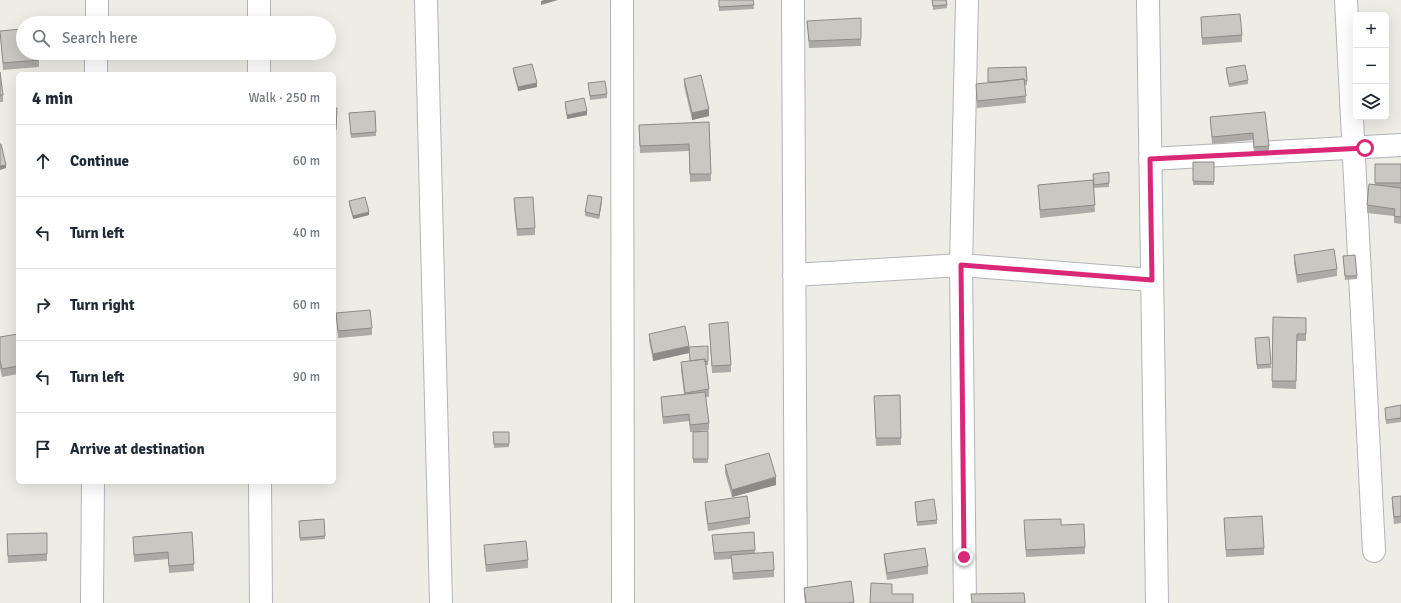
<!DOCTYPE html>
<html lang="en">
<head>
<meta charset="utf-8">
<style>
	body { margin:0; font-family:Signika,sans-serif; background:#f6f6f7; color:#1f2937 }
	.controls { position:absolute; right:12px; top:12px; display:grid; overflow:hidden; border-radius:6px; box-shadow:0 4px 16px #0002 }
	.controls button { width:36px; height:36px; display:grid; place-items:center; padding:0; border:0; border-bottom:1px solid #e0e1e3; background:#fff; color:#1f2937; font:20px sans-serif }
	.stop { position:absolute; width:12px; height:12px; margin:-9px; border:3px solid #db2777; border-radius:50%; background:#fff }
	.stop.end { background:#db2777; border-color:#fff; box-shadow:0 1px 4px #0008 }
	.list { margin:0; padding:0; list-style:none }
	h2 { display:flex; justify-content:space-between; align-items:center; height:52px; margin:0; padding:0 16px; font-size:17px }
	h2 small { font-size:13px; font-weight:400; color:#747a83 }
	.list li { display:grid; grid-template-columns:26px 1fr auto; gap:12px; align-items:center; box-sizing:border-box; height:72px; padding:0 16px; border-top:1px solid #e0e1e3 }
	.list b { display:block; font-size:15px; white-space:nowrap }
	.list em { font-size:13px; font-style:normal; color:#747a83 }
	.icon { flex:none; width:22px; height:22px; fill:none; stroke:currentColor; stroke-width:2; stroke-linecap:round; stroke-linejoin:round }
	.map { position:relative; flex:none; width:1401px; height:603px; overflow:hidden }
	.search { position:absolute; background:#fff; box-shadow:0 4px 16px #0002; left:16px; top:16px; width:320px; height:44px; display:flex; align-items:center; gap:10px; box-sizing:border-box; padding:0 14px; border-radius:22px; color:#747a83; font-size:15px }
	.panel { position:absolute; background:#fff; box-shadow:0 4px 16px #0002; left:16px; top:72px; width:320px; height:412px; border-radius:6px }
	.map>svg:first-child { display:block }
</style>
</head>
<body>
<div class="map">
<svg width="1401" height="603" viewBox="0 0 1401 603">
	<rect width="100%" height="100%" fill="#edece5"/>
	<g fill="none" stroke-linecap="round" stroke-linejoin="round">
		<defs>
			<path id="street" d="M259,0v23
				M426,0l15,603
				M622,0l1,603
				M793,0l3,603
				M1148,0l9,603
				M1346,0l28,551
				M97,23v-23
				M259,53v21
				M96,74v-21
				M1150,159l251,-14
				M794,275l167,-10 191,15
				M260,482l1,121
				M92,603l1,-121
				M965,603l-4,-338 6,-265"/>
		</defs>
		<use href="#street" stroke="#b2b5b8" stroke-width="24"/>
		<use href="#street" stroke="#fff" stroke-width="22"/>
	</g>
	<path fill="#adaba7" d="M719,0h34l1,9 -35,2z
		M932,0h14l1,8 -14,2z
		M1201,17l41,18v7l-40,3z
		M807,21l54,18v7l-52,2z
		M0,31l23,11 16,18v7l-36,3z
		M1026,67l1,18h-2l1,18 -49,5 -1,-24 12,-1v-15z
		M513,68l24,19 -19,4 -5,-19z
		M1226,68l22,12v4l-19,3 -3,-15z
		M0,72l3,23v7h-3z
		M684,79l25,37 -17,4 -8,-34z
		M588,83l19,11v4l-17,2z
		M565,102l22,13 -20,4 -2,-14z
		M334,108h3l-1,29h-2z
		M375,111l1,25 -25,2 -2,-25z
		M1265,112l4,34v7l-15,2 -1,-15 -41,4 -2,-27z
		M709,122l2,59 -21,1 -1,-31 -49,2 -1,-28z
		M1193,162h21v23h-21z
		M1375,164h26v60l-7,-1v-7l-27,-3v-8l8,-20z
		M1109,172v15l-15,1 1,24 -55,6 -2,-33 55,-5z
		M514,198l21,30v7l-18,1 -3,-30z
		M349,201l20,14 -16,4 -4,-14z
		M602,201l-3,18 -14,-3v-4z
		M1294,255l43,14v7l-40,7 -3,-20z
		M1343,256l14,20v3l-12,1z
		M336,313l36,15v7l-34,3z
		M1273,317l33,1v23h-9l-1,48 -24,-1z
		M709,324l22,41v7l-19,1z
		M18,334v40l-16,3 -2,-9v-31z
		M649,334l40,19 -36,8 -4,-20z
		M1269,337l2,31 -14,1 -2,-31z
		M708,346v19h-2l3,24v8h-3l3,26v7l-11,1h10v32h-15v-31h-3l-1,-11 -26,3 -2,-20v-7l23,-3 -3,-24v-8l9,-1z
		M900,395l1,50 -25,1 -2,-50z
		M1401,405v17l-15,2 -1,-16z
		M493,432h16v15l-15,1z
		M725,465l51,20 -44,12 -7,-24z
		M1401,496v27l-7,1 -2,-20v-7z
		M705,502l45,15v7l-42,7 -3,-22z
		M915,502l22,18v4l-20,2z
		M1224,518l40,30v7l-38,2z
		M324,519l1,20 -25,2 -1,-20z
		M1061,525l24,22v7l-59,3 -2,-29z
		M192,532l2,39 -25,2 -1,-14 -34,3 -1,-25z
		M754,532l1,21 19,17v7l-41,3 -2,-21 -17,1 -2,-25z
		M47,533v28l-39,2 -1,-22z
		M484,545l44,15v8l-42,4 -2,-20z
		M884,554l44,12v8l-41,6 -3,-19z
		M851,581l3,22h-49l-1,-8v-7z"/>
	<path fill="#8d8b88" d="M544,0h14l-17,5v-4z
		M537,83v4l-19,4v-4z
		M709,109v7l-17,4v-7z
		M587,111v4l-20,4v-4z
		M6,165v3l-6,2v-4z
		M602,197v4l-3,18v-4z
		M369,212v3l-16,4v-3z
		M689,346v7l-36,8v-7z
		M776,477v8l-44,12v-7z"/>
	<path fill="#c9c7c2" stroke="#8d8b88" d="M719,0h34l1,5 -35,2z
		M932,0h14l1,5 -14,1z
		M1240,14l2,21 -40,3 -1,-21z
		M861,18v21l-52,2 -2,-20z
		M238,19l1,4h-27v-3z
		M22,29l1,24h16v7l-36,3 -3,-32z
		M532,64l5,19 -19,4 -5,-19z
		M1245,65l3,15 -19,4 -3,-16z
		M1026,67l1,14h-2l-1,-2 -25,3h-11v-14z
		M0,72l3,23h-3z
		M701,75l8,34 -17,4 -8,-34z
		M1024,79l2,17 -49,5 -1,-17z
		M605,81l2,13 -17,2 -2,-13z
		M584,98l3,13 -20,4 -2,-13z
		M334,108h3l-1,22h-2z
		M375,111l1,21 -25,2 -2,-21z
		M1265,112l4,34 -15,1 -1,-14 -41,4 -2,-20z
		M709,122l2,52h-21l-1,-30 -49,2 -1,-21z
		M0,144h1l5,21 -6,1z
		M1193,162h21v20l-21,-1z
		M1375,164h26v19h-26z
		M1109,172v11l-15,2 -1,-11z
		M1093,180l2,25 -55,5 -2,-25z
		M1369,184l32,4v29l-7,-1 1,-7 -28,-4z
		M588,195l14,2 -3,18 -14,-3z
		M365,197l4,15 -16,4 -4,-15z
		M533,197l2,31 -18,1 -3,-31z
		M1334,249l3,20 -40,6 -3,-20z
		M1355,255l2,21h-12l-2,-20z
		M370,310l2,18 -34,3 -2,-18z
		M1273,317l33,1v16h-9l-1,47h-24z
		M728,322l3,43 -19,1 -3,-42z
		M685,326l4,20 -36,8 -4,-20z
		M18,334v32l-16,3 -2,-9v-23z
		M1269,337l2,27 -14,1 -2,-27z
		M708,346v15l-3,1v-3l-15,2 -1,-14z
		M705,359l4,30 -24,4 -4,-31z
		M705,392l4,31 -19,2 -1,-11 -26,3 -2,-20z
		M900,395l1,43h-25l-2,-42z
		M1401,405v13l-15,2 -1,-12z
		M708,431v28h-15v-27z
		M493,432h16v12h-15z
		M769,453l7,24 -44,13 -7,-25z
		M747,496l3,21 -42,7 -3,-22z
		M1401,496v20l-7,1 -2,-20z
		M934,499l3,21 -20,2 -2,-20z
		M1262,516l2,32 -38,2 -2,-32z
		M324,519l1,17 -25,2 -1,-17z
		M1061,519v6l23,-1 1,23 -59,3 -2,-30z
		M192,532l2,32 -25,2 -1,-14 -34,3 -1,-18z
		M754,532l1,18 -41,3 -2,-18z
		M47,533v21l-39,2 -1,-22z
		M526,541l2,19 -42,5 -2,-20z
		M925,548l3,18 -41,7 -3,-19z
		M773,552l1,18 -41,3 -2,-18z
		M851,581l3,21 -6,1h-42l-2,-15z
		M871,583l21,1v10h21v9h-43z
		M1024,593l1,10h-53l-1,-9z"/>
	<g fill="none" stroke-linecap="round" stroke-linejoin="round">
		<path stroke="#db2777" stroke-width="5" d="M964,557l-3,-292 191,15 -2,-121 215,-11"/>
	</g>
</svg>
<div class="controls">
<button>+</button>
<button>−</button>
<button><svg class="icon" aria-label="layers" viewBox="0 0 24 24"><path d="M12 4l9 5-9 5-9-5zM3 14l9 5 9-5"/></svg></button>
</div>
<div class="stop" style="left:1365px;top:148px"></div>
<div class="stop end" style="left:964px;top:557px"></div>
<div class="search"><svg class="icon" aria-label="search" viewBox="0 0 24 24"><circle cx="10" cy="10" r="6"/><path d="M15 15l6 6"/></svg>Search here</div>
<section class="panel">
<h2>4 min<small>Walk · 250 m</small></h2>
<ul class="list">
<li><svg class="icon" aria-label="ahead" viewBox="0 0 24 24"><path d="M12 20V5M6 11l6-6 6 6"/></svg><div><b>Continue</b></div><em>60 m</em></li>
<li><svg class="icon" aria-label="left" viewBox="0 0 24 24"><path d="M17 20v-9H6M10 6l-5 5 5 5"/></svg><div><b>Turn left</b></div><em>40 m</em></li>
<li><svg class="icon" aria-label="right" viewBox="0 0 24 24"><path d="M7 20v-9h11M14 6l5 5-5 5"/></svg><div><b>Turn right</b></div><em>60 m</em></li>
<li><svg class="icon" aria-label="left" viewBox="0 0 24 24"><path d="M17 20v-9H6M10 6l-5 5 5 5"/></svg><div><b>Turn left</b></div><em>90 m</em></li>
<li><svg class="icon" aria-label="arrive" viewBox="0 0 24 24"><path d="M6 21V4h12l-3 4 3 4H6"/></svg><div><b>Arrive at destination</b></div></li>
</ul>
</section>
</div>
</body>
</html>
